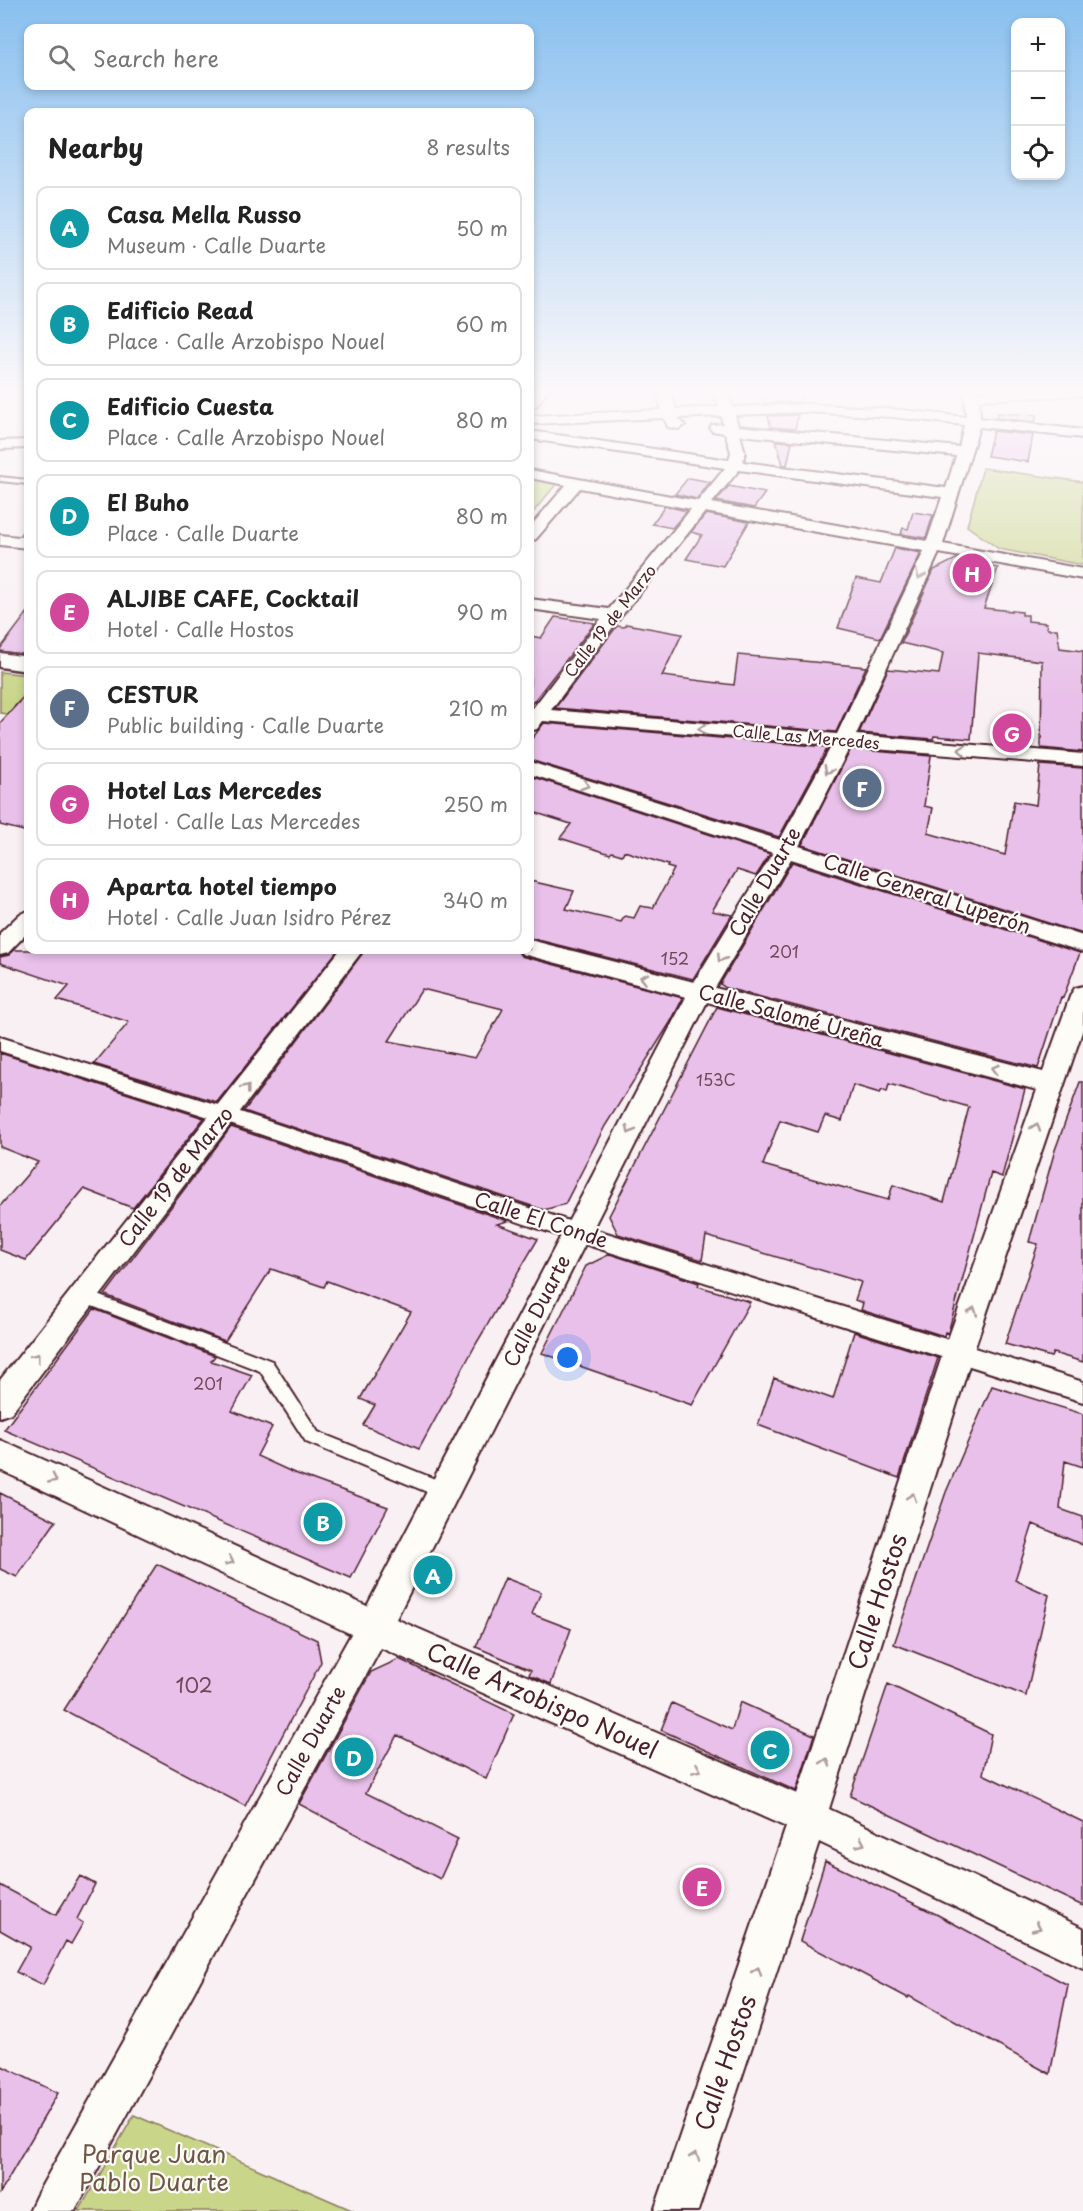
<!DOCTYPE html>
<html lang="en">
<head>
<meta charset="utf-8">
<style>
	body { margin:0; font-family:"Playpen Sans",sans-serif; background:#f2f2f2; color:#222 }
	.controls { position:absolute; right:18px; top:18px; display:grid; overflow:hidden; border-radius:12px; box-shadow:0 3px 9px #0003 }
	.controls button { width:54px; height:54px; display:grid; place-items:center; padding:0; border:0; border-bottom:2px solid #e0e0e0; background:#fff; color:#222; font:30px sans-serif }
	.you { position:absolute; left:568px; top:1358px; width:21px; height:21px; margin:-15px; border:4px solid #fff; border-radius:50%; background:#1a73e8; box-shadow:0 0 0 9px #1a73e833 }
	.badge { display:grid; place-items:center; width:39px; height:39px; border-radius:50%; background:#111827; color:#fff; font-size:20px; font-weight:700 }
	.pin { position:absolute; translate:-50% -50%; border:3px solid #fff; box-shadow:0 2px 6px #0006 }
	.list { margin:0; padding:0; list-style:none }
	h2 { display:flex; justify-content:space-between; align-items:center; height:78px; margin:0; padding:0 24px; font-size:26px }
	h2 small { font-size:20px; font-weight:400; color:#767676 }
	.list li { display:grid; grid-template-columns:39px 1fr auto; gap:18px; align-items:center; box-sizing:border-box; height:84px; margin:0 12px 12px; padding:0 12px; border:2px solid #e0e0e0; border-radius:12px }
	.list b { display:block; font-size:22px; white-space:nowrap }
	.list p { margin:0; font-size:20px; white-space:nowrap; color:#767676 }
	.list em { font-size:20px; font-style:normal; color:#767676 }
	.icon { flex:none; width:33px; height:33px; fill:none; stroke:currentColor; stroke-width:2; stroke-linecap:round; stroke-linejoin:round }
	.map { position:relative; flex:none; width:1083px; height:2211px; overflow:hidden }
	.search { position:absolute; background:#fff; box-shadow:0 3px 9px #0003; left:24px; top:24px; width:510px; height:66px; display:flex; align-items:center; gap:15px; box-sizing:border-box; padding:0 21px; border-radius:12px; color:#767676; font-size:22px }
	.panel { position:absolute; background:#fff; box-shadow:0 3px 9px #0003; left:24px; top:108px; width:510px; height:846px; border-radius:12px }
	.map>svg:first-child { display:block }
</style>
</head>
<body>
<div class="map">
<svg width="1083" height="2211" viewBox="0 0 1083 2211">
	<rect width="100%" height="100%" fill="#f9f0f4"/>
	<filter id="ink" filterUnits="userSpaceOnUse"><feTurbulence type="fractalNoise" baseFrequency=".0167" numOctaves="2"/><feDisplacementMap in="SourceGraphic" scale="12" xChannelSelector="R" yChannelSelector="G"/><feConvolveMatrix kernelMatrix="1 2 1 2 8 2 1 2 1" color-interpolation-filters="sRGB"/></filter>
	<g filter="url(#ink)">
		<path fill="#c9d68a" stroke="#8a7a5a" stroke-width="1.5" d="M983,468l100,14v83l-84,-16 -32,-23z
			M530,477l28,5 -28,34z
			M0,672l28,3v17l-21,22 -7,-1z
			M134,2115l220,96h-275z"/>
		<path fill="#e8c0e9" stroke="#4a1f2b" stroke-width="1.5" fill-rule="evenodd" d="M761,391h42l-2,11 -37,1z
			M997,413l40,2 -2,7 -39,-4z
			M798,415l-3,14 -24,-2 -3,-11z
			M993,431l40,4 -5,27 -41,-6z
			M776,441l16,1 -5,23h-4z
			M688,478l7,1 15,3 -13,17 -22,-5z
			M729,486l10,2 26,5 -11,15 -38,-7z
			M665,506l22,5 -15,17 -20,-4z
			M913,512l20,3 -7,23 -25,-4 2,-6 5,1z
			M706,514l43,8 -26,44 -37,-7 16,-24 -11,-3z
			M895,548l26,5 -41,85 -42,-10 18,-50 25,5z
			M956,559l42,9 -14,40 38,4v3h6v6l18,2 1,6h10l3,19 23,3v101l-42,-4 1,-87 -64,-8 -7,86 -37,-3 -1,3 -74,-6 29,-64 51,5 4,-21 -42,-10 33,-73z
			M28,612v43l-28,-4v-2z
			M555,617l40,6 -65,83v-70l11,2z
			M626,624l56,10 -20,42 72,9 4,-30 128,12 -30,65 -281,-24 62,-82 7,1z
			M28,692v140l-28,-7v-102z
			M544,723l284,24 -49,90 -249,-77v-19z
			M851,749l80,7 -7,50 9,2 -5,25 77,22 9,-54 22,4 4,-40 43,3v166l-281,-89z
			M530,776l240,78 -14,22 -19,-6 -25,41 20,4 -39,64 -163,-41v-57l44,10 -8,18 55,13 4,-6 9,2 6,-12 13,2 21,-39 -7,-2 1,-2 -44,-14 -2,4 -10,-3 -2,2 -50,-16 11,-14 -41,-13z
			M792,862l288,91 -17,45 -2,-1 -23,71 -312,-80 -6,-4z
			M14,950h324l-121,152 -123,-38 35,-42 -72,-22 12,-14 -69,-23v-6l9,-2z
			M365,950h152l4,6 162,42 -13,25 -65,103 -40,78 -21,6 -300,-99zM422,989l81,20 -28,49 -86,-17z
			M717,1007l308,82 -23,88 -11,-4 -43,160 -3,-1 -1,4 -83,-26 2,-7 -8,-3 6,-18 -155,-46 -4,24 -84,-26 -9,-18zM889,1084l80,23 -25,95 -51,-17 -5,15 -125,-35 17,-45 38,12 7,-16 17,5 11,-36 27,8 2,-3 5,2z
			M0,1053l204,65 -71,90 -49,-19 -58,71 -26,-10v-44l38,-44 -38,-15z
			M1080,1082h3v280l-30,-9 -2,4 -46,-13 33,-100 -9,-2 26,-92z
			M231,1127l277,94 -11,3 41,15 -62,105 -57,105 -56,-24 12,-20 -15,-6 51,-87 -84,-31 -3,6 -53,-18 -46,72 -120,-46z
			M610,1254l89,29 -1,3 52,16 -58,103 -150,-52 44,-87z
			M94,1309l121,47 -4,5 41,14 -20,36 40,16 -15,29 35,16 96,35 -37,71 -347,-148z
			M854,1332l84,26 -39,120 -141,-53 16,-47 59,21z
			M992,1386l91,28v53l-18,-6 -5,48 23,8v28l-50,-21 -18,56 34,15 -23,101 -132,-52 52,-152z
			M0,1493l56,28 -39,56 -17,-8z
			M157,1564l160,76 4,22 -76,144 -181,-96z
			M505,1578l36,14 -9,22 39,15 -20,55 -22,-9 2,-5 -55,-23z
			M399,1659l115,55 -28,65 -89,-44 -31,58 92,46 -18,40 -141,-75 72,-132z
			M888,1684l103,50 -8,40 100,48v84l-233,-110z
			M740,1702l74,33 -18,56 -135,-61 11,-27 60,27z
			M825,1861l111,53 132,71 -18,89 -141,-78 -1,2 -108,-57z
			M80,1876l15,8 -18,35 6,4 -12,21 -5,-3 -23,44 -27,-13 14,-25 -30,-17v-45l56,30z
			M0,2065l58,28 -58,100z"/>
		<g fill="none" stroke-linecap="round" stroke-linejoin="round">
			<defs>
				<path id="service" d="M0,477l28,3v4l-28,-3z
					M25,530h3v7l-5,7h-6l-1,-2z
					M84,1290l188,71 46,71 132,53 2,6 -2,6 -6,2 -138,-57 -46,-71 -181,-70 -3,-5 3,-5z"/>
				<path id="pedestrian" d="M0,1037l231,72 347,115 505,158v20l-505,-160 -360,-122 -218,-69z"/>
				<path id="minor" d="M656,391h14l6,18 43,-2 -5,-16h14l5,16 72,-3 88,5 73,8 -2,-26h119v4l-104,5 1,18 103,12v8l-104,-11 -36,117 140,25v10l-144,-26 -83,182 227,19v12l-233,-19 -51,99 284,90v16l-292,-93 -76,129 328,84 28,-78 4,-6 8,-2v43l-110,324 -144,456 254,119v40l-264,-126 -121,369h-44l132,-384 -405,-179 -306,563h-46l7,-15 315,-562 -351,-164v-30l367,166 319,-609 -156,-41 -8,-2 -3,-4h11v-10l164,42 79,-129 -243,-79v-12l250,78 52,-95 -289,-24 -6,8 -7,2v-23h3l68,-89 -71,-10v-10l79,10 82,-100 -111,-21 -44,51 -6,2v-14l36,-42 -36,-7v-8l168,31 27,-33 -195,-29v-8l199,29 2,-8 -6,-19 -13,-2 -2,-3 2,-3 11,-1 -2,-8 -43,2 7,7 -7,4 -10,-2 -4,-9 -134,6v-8l132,-6zM805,412l88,5 71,8 -5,22 -221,-21 -3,-11zM740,435l216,21 -10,32 -203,-26 2,-10zM739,470l203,27 -15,44 -215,-38zM705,512l219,39 -87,183 -286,-24 68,-91zM707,1002l330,88 -94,263 -146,441 -401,-175z
					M28,440v8l-28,1v-8z
					M0,535l28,3v10l-28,-3z
					M28,911v21l-20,21 -8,2v-22l20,-19z
					M340,950h23l-352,463 -11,4v-37z"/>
				<path id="secondary" d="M530,391h17l-11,15 -6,1z
					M0,653l28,4v14l-28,-4z"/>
			</defs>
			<use href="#service" stroke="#4a1f2b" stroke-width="4"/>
			<use href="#pedestrian" stroke="#4a1f2b" stroke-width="4"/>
			<use href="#minor" stroke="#4a1f2b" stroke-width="4"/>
			<use href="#secondary" stroke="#4a1f2b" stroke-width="5"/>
			<use href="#service" fill="#fdfcf7" fill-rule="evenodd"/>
			<use href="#pedestrian" fill="#fdfcf7" fill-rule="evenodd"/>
			<use href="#minor" fill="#fdfcf7" fill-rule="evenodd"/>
			<use href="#secondary" fill="#fdfcf7" fill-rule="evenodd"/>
		</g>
		<defs><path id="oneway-chevron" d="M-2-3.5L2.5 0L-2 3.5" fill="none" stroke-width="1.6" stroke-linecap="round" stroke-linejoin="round" transform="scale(1.5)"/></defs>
		<g stroke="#ac999b">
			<use href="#oneway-chevron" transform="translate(920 575) rotate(115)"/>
			<use href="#oneway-chevron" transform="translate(702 729) rotate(-175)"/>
			<use href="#oneway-chevron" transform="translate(962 750) rotate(-175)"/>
			<use href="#oneway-chevron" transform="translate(828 770) rotate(118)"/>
			<use href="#oneway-chevron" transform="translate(585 785) rotate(17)"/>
			<use href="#oneway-chevron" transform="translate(721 958) rotate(121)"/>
			<use href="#oneway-chevron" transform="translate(644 978) rotate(-165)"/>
			<use href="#oneway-chevron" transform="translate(995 1069) rotate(-165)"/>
			<use href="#oneway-chevron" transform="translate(246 1088) rotate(-52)"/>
			<use href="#oneway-chevron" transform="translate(1036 1127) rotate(-71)"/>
			<use href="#oneway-chevron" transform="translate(630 1130) rotate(117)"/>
			<use href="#oneway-chevron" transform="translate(973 1311) rotate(-71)"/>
			<use href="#oneway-chevron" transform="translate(36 1357) rotate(-52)"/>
			<use href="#oneway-chevron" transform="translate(53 1479) rotate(25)"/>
			<use href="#oneway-chevron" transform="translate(912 1497) rotate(-72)"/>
			<use href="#oneway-chevron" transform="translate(230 1561) rotate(25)"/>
			<use href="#oneway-chevron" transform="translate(826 1762) rotate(-72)"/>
			<use href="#oneway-chevron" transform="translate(697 1769) rotate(24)"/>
			<use href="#oneway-chevron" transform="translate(861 1843) rotate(25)"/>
			<use href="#oneway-chevron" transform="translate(1037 1927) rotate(25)"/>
			<use href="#oneway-chevron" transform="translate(757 1971) rotate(-71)"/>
			<use href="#oneway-chevron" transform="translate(695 2156) rotate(-71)"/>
		</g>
	</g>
	<linearGradient id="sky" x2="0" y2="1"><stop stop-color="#89c0ef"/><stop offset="0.56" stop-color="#fcf8fa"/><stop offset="1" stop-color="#fcf8fa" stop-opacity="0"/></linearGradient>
	<rect width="1083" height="701" fill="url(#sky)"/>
	<g text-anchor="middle" stroke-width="4.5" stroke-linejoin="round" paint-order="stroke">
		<g font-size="16" fill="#4a1f2b" stroke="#fdfcf7">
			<text transform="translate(610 621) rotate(-52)" y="6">Calle 19 de Marzo</text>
			<text transform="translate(806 737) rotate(5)" y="6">Calle Las Mercedes</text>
		</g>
		<g font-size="16" fill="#72475a">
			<text x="784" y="958">201</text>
			<text x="675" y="965">152</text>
			<text x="716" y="1086">153C</text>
			<text x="208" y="1390">201</text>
		</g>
		<g font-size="20" fill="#4a1f2b" stroke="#fdfcf7">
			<text transform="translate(765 882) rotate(-60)" y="7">Calle Duarte</text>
			<text transform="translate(927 894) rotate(18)" y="7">Calle General Luperón</text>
			<text transform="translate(791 1016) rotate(15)" y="7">Calle Salomé Ureña</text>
			<text transform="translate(176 1177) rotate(-52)" y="7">Calle 19 de Marzo</text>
			<text transform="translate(541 1220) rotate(18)" y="7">Calle El Conde</text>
			<text transform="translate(537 1311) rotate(-63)" y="7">Calle Duarte</text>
			<text transform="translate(311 1741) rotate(-61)" y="7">Calle Duarte</text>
		</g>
		<g font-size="20" fill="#72475a">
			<text x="194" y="1693">102</text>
		</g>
		<g font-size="24" fill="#4a1f2b" stroke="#fdfcf7">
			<text transform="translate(878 1602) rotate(-72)" y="8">Calle Hostos</text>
			<text transform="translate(542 1701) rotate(24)" y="8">Calle Arzobispo Nouel</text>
			<text transform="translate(726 2063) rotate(-71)" y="8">Calle Hostos</text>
		</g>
		<g font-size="24" fill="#705648" stroke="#fdfcf7">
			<text x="154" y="2163">Parque Juan<tspan x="154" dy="28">Pablo Duarte</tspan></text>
		</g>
	</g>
</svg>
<div class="controls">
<button>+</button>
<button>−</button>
<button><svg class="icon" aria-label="locate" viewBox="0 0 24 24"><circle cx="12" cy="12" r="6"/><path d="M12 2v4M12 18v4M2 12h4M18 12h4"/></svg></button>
</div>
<div class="you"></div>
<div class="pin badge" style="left:433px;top:1575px;background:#0f9aa8">A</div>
<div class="pin badge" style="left:323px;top:1522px;background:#0f9aa8">B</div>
<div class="pin badge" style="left:770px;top:1750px;background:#0f9aa8">C</div>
<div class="pin badge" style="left:354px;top:1757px;background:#0f9aa8">D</div>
<div class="pin badge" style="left:702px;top:1887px;background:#d1479c">E</div>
<div class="pin badge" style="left:862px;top:788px;background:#5c6f8a">F</div>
<div class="pin badge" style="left:1012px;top:733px;background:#d1479c">G</div>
<div class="pin badge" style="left:972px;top:573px;background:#d1479c">H</div>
<div class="search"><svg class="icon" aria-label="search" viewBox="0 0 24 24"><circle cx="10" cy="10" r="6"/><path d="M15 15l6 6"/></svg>Search here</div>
<section class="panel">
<h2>Nearby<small>8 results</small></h2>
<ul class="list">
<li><span class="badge" style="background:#0f9aa8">A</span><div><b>Casa Mella Russo</b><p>Museum · Calle Duarte</p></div><em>50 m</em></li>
<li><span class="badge" style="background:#0f9aa8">B</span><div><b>Edificio Read</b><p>Place · Calle Arzobispo Nouel</p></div><em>60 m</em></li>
<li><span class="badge" style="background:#0f9aa8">C</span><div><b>Edificio Cuesta</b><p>Place · Calle Arzobispo Nouel</p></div><em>80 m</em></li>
<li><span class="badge" style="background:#0f9aa8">D</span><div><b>El Buho</b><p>Place · Calle Duarte</p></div><em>80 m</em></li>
<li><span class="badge" style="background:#d1479c">E</span><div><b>ALJIBE CAFE, Cocktail</b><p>Hotel · Calle Hostos</p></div><em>90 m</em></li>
<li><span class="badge" style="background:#5c6f8a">F</span><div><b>CESTUR</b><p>Public building · Calle Duarte</p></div><em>210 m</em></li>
<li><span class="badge" style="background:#d1479c">G</span><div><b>Hotel Las Mercedes</b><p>Hotel · Calle Las Mercedes</p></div><em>250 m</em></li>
<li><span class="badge" style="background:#d1479c">H</span><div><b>Aparta hotel tiempo</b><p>Hotel · Calle Juan Isidro Pérez</p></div><em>340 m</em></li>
</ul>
</section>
</div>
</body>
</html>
